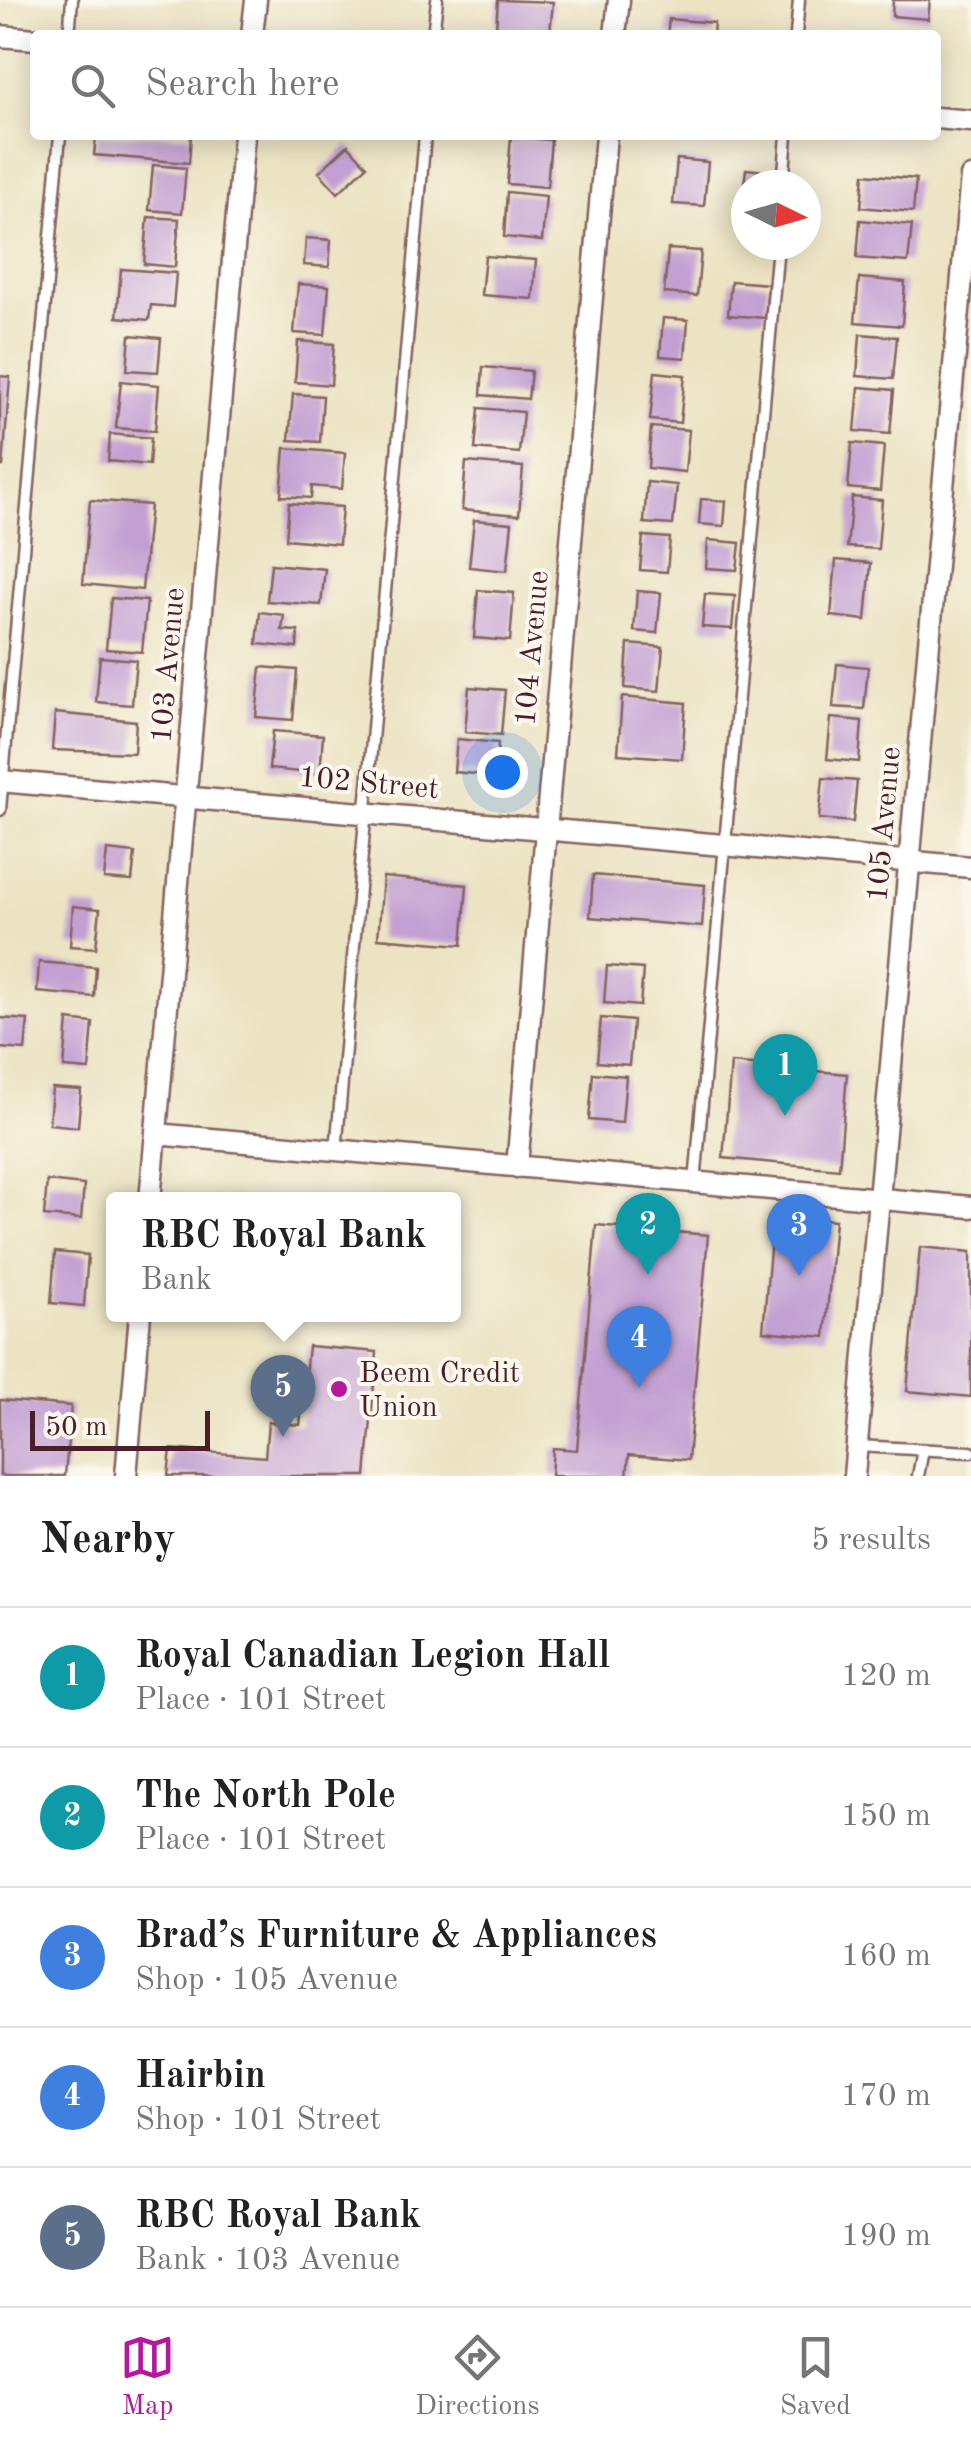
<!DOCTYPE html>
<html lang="en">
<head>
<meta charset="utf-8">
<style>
	body { margin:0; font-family:"Old Standard TT",serif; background:#f6f6f6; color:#222 }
	.compass { position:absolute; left:731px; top:170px; width:90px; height:90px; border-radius:50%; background:#fff; box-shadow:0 5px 25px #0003; rotate:95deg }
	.scale { position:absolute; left:30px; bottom:25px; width:180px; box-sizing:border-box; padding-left:10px; border:5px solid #4a1f2b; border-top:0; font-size:28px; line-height:35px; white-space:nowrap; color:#4a1f2b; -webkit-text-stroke:8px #fbf7ec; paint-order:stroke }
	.you { position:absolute; left:502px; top:772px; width:35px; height:35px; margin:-25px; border:8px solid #fff; border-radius:50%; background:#1a73e8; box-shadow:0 0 0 15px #1a73e833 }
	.badge { display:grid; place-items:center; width:65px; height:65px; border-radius:50%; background:#b5179e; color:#fff; font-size:32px; font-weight:700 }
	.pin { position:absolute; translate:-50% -82px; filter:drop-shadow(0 2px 5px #0008) }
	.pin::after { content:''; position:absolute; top:52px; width:35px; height:30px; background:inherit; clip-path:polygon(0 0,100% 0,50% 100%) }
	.popup { position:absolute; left:106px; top:1192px; width:355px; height:130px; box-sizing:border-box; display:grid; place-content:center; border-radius:10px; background:#fff; filter:drop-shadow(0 2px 8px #0005); font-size:32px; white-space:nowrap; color:#767676 }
	.popup b { font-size:38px; color:#222 }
	.popup::after { content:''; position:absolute; left:50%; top:100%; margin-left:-20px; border:20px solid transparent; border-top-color:#fff }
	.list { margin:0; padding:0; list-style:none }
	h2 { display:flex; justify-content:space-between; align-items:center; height:130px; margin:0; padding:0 40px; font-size:42px }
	h2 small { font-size:32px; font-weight:400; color:#767676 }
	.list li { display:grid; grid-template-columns:65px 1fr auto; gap:30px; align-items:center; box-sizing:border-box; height:140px; padding:0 40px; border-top:2px solid #e0e0e0 }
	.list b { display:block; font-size:38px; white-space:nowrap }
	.list p { margin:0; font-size:32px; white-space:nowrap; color:#767676 }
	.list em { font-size:32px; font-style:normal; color:#767676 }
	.icon { flex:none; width:55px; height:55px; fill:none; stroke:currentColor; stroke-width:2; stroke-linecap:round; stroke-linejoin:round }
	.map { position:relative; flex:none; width:971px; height:1476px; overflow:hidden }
	.search { position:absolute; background:#fff; box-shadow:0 5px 25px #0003; left:30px; right:30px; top:30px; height:110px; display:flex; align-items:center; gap:25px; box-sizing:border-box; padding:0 35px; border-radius:10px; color:#767676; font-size:38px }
	.sheet { height:830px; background:#fff }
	nav { display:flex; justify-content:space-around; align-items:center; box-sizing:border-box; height:140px; border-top:2px solid #e0e0e0; background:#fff; font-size:28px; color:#767676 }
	nav a { display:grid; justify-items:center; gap:5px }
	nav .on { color:#b5179e }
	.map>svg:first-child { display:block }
</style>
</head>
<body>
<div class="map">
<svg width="971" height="1476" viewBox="0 0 971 1476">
	<rect width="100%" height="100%" fill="#fbf7ec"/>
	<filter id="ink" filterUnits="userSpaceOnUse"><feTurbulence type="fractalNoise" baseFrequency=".01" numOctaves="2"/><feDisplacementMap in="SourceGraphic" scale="20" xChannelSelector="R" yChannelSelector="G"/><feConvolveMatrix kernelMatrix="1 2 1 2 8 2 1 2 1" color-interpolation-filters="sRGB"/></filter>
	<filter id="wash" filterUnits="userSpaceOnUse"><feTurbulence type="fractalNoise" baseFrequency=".0048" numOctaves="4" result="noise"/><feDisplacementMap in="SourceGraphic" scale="40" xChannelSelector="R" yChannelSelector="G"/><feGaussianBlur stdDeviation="2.25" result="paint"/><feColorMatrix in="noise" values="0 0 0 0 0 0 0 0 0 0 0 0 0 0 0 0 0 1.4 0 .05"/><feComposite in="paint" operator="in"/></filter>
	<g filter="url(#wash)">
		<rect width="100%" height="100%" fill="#ece3c3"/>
		<g id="blocks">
			<path fill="#c3a0d3" d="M498,0l55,2 -3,31 -54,-5z
				M893,0h37l-2,19 -36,-3z
				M669,19l45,4 -1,12h-46z
				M96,135h95l-2,28 -95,-8z
				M511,137l40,3 -4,47 -40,-3z
				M348,145l19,21 -29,27 -19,-21z
				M677,159l31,3 -4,44 -31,-2z
				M153,165l33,3 -4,45 -33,-3z
				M746,169l30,3 -1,13h-31z
				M864,174l52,5 -3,33 -52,-5z
				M507,192l39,4 -4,45 -38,-4z
				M148,217l31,2 -4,48 -31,-3z
				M860,220l52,5 -4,37 -51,-4z
				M306,238l25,2 -2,27 -25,-2z
				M668,249l33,2 -4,45 -33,-3z
				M485,256l51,4 -3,39 -52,-4z
				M121,269l55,4 -3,34 -22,-2 -2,15 -32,-3z
				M859,278l46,4 -3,44 -47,-4z
				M731,281l37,3 -3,34 -37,-3z
				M298,284l31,2 -4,49 -31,-2z
				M663,318l25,2 -3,38 -25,-2z
				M860,334l37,3 -4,42 -36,-3z
				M130,335l31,3 -3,34 -31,-2z
				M298,341l36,3 -3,41 -36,-3z
				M483,367l48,4 -3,28 -47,-4z
				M655,372l30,3 -5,48 -30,-3z
				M0,376l10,1 -7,89h-3z
				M121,381l38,4 -4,46 -39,-3z
				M859,387l35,3 -4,44 -35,-3z
				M293,394l30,2 -3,46 -31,-2z
				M479,408l44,4 -4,41 -44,-4z
				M651,427l38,3 -4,42 -37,-4z
				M110,434l41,4 -2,27 -41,-4z
				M852,443l32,3 -4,45 -32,-3z
				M285,448l60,5 -3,36 -30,-3 -1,12 -30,-2z
				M466,462l57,5 -4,48 -57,-5z
				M647,482l30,3 -4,40 -29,-2z
				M852,497l30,3 -4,49 -31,-2z
				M701,499l25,2 -2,25 -25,-2z
				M90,500l60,5 -8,85 -59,-6z
				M289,503l53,4 -3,37 -53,-5z
				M474,520l38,3 -5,48 -38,-4z
				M643,536l27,2 -3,34 -27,-2z
				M708,540l32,3 -3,27 -31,-2z
				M836,560l35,3 -5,57 -35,-4z
				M271,564l54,5 -4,36 -54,-4z
				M478,590l36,3 -4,48 -36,-3z
				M637,591l24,2 -4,40 -23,-2z
				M705,594l30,2 -3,33 -30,-2z
				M111,598l36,3 -5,51 -36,-3z
				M260,612l24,3 -2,15 16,1 -1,17 -40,-4z
				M628,644l35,3 -4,44 -34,-3z
				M100,657l36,3 -4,45 -36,-3z
				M837,664l31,3 -4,42 -31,-2z
				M261,667l36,3 -4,50 -37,-3z
				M469,687l36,3 -4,45 -36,-3z
				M622,697l64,6 -4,56 -64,-5z
				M55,713l81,8 -2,32 -82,-3z
				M831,718l31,3 -3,41 -32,-3z
				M273,731l50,4 -3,39 -51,-5z
				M457,739l41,4 -2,33 -42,-4z
				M823,778l34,3 -4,41 -34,-3z
				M107,850l28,3 -3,28 -28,-2z
				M593,875l112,10 -3,42 -112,-10z
				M383,877l84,8 -5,60 -84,-7z
				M73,906l27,3 -4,39 -26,-2z
				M39,962l57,5 -2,30 -57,-5z
				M607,966l36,3 -3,37 -36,-3z
				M0,1018l28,2 -3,30 -25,-2z
				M601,1018l32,3 -4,44 -32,-3z
				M68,1020l25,3 -4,47 -25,-2z
				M731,1063l116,11 -8,95 -116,-11z
				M593,1073l33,3 -4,47 -33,-3z
				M52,1088l29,2 -3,37 -29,-3z
				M47,1181l37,4 -3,34 -37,-3z
				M773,1215l62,5 -10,117 -62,-6z
				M596,1225l112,10 -20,225 -59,-5 -2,21h-76l2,-28 24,2z
				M920,1247l51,5v145l-64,-6z
				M55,1252l33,3 -4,51 -33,-3z
				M308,1346l69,6 -11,124h-198l3,-27 94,8 3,-35 32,3z
				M0,1400l71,6 -6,70h-65z"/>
		</g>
	</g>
	<g filter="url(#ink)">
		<use href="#blocks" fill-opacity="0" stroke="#836460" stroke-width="2.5"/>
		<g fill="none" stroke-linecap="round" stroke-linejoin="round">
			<defs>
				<path id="service" d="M69,35l3,-35
					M433,35l4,-35
					M796,35l3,-35
					M783,185l4,-50
					M0,810l60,-675
					M336,1151l89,-1016
					M695,1183l83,-938
					M857,1446l114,6
					M918,1476l5,-26"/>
				<path id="minor" d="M252,35l4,-35
					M615,35l4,-35
					M0,36l35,3
					M936,118l35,3
					M0,781l971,86
					M156,1134l815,73
					M517,1167l89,-1032
					M150,1200l94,-1065
					M126,1476l14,-162
					M854,1476l117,-1299"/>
			</defs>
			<use href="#service" stroke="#836460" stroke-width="15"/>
			<use href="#minor" stroke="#836460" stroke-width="25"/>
			<use href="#service" stroke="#fff" stroke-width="10"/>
			<use href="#minor" stroke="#fff" stroke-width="20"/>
		</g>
	</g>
	<circle fill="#b5179e" stroke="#fbf7ec" stroke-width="4" cx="339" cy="1389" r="10"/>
	<g text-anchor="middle" stroke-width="8" stroke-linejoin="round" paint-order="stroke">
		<g font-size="30" fill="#4a1f2b" stroke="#fbf7ec">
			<text transform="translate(531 648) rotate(-85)" y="10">104 Avenue</text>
			<text transform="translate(167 665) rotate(-85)" y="10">103 Avenue</text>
			<text transform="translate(369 782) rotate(5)" y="10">102 Street</text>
			<text transform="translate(883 824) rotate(-85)" y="10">105 Avenue</text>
		</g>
		<g font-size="30" fill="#4a1f2b" stroke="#fbf7ec" text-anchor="start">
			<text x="359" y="1382">Beem Credit<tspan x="359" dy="34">Union</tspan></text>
		</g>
	</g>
</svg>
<svg class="compass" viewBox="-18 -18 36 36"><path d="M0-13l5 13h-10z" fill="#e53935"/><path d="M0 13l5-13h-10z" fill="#767676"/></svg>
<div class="scale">50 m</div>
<div class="you"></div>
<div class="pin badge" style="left:785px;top:1116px;background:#0f9aa8">1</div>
<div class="pin badge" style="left:648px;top:1275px;background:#0f9aa8">2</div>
<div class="pin badge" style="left:799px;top:1276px;background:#3f7fe0">3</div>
<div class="pin badge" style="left:639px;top:1388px;background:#3f7fe0">4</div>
<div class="pin badge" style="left:283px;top:1437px;background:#5c6f8a">5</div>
<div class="popup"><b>RBC Royal Bank</b>Bank</div>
<div class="search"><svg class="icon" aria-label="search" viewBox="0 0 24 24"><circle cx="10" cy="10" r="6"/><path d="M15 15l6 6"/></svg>Search here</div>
</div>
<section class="sheet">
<h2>Nearby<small>5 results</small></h2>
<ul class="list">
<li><span class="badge" style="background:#0f9aa8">1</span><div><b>Royal Canadian Legion Hall</b><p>Place · 101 Street</p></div><em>120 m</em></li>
<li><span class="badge" style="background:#0f9aa8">2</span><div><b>The North Pole</b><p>Place · 101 Street</p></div><em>150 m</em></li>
<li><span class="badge" style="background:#3f7fe0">3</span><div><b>Brad’s Furniture &amp; Appliances</b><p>Shop · 105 Avenue</p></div><em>160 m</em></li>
<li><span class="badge" style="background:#3f7fe0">4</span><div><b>Hairbin</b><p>Shop · 101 Street</p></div><em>170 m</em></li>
<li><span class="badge" style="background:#5c6f8a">5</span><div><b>RBC Royal Bank</b><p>Bank · 103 Avenue</p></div><em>190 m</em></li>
</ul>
</section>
<nav>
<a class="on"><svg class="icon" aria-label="map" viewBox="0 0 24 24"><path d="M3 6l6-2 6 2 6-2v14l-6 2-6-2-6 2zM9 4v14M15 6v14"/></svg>Map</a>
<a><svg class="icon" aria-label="directions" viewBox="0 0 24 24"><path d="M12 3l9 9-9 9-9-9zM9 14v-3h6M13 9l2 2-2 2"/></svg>Directions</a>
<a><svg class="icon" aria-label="saved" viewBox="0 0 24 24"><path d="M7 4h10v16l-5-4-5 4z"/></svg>Saved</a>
</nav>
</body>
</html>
